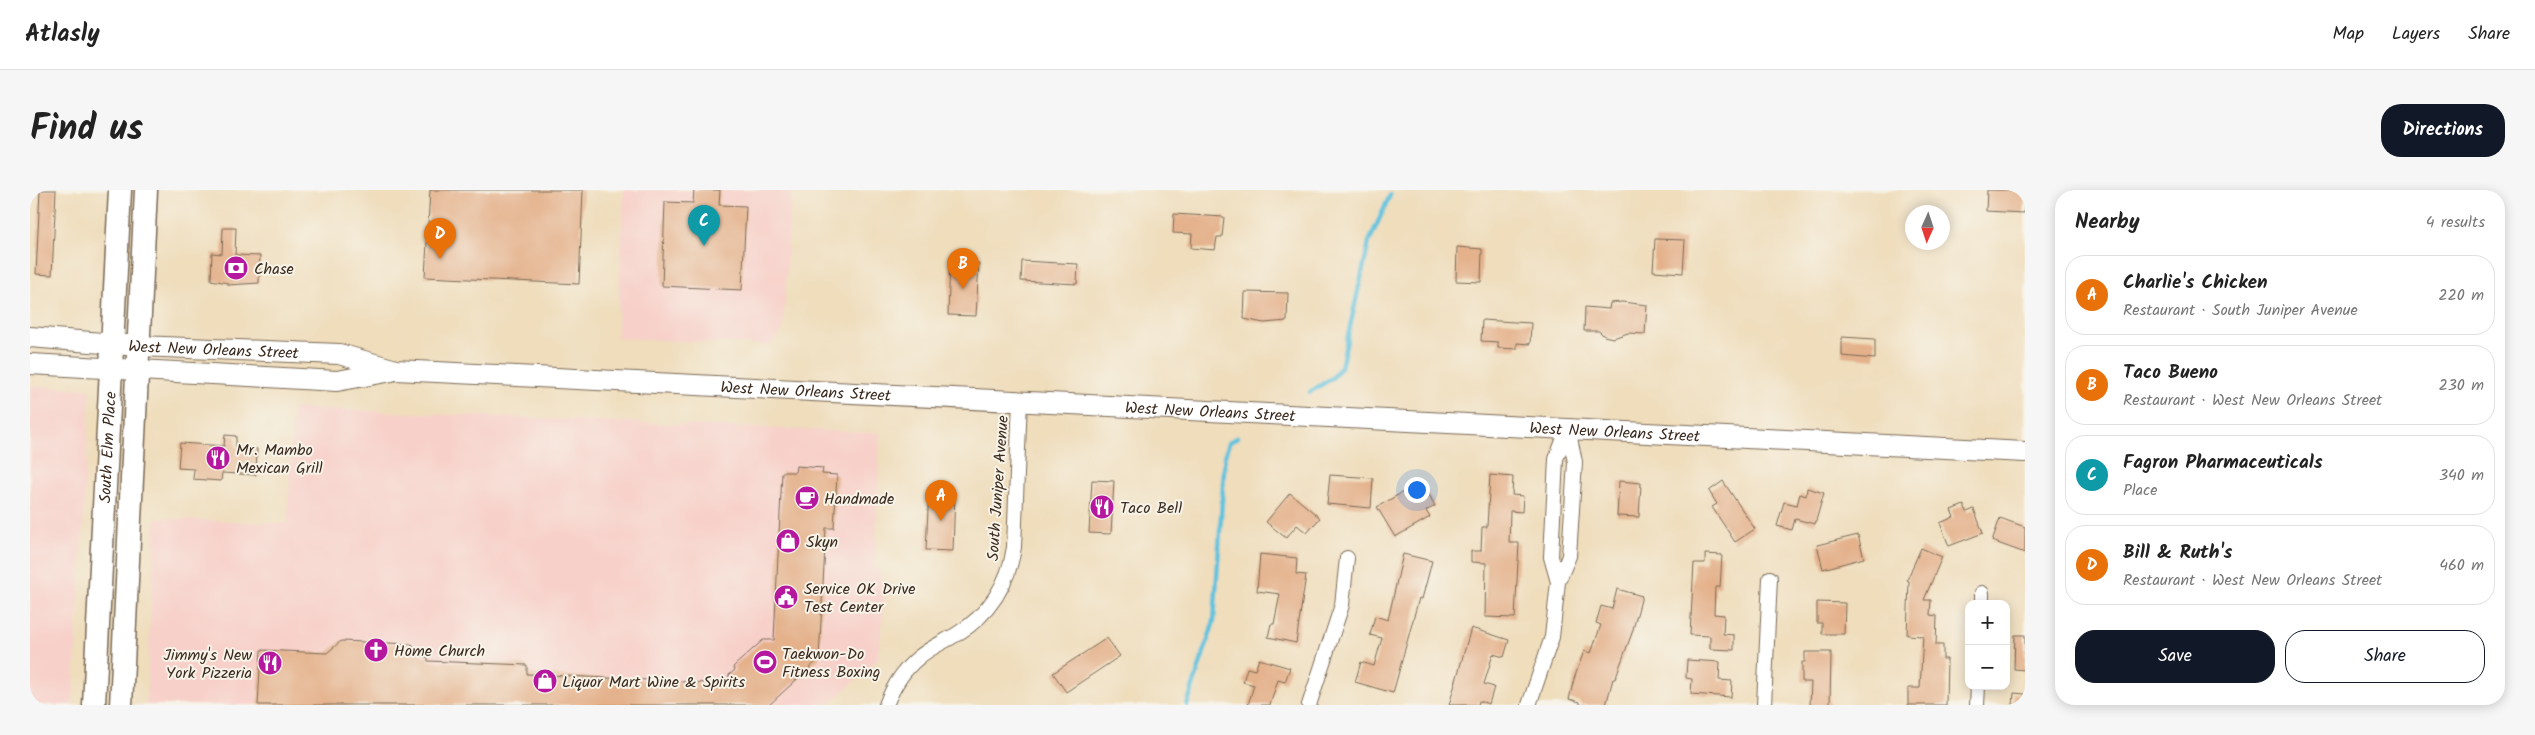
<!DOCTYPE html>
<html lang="en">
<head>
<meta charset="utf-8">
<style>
	body { margin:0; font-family:Kalam,sans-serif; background:#f6f6f6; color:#222 }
	.controls { position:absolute; right:15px; bottom:15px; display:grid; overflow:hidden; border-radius:10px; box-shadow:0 2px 12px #0003 }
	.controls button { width:45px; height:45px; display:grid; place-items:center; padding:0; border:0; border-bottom:1px solid #e0e0e0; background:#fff; color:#222; font:25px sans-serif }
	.compass { position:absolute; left:1875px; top:15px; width:45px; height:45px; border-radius:50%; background:#fff; box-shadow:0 2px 12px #0003; rotate:183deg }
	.you { position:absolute; left:1386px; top:299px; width:18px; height:18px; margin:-12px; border:4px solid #fff; border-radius:50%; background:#1a73e8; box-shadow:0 0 0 8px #1a73e833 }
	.badge { display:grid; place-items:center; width:32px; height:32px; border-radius:50%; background:#111827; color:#fff; font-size:16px; font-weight:700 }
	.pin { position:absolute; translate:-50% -41px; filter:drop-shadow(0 1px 2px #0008) }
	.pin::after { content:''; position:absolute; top:26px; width:18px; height:15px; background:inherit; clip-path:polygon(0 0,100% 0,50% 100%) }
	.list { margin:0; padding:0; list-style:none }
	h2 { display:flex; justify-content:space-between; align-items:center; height:65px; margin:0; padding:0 20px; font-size:21px }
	h2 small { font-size:16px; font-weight:400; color:#767676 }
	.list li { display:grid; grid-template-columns:32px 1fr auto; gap:15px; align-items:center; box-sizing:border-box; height:80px; margin:0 10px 10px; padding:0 10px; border:1px solid #e0e0e0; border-radius:20px }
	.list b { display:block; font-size:19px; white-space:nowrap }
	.list p { margin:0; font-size:16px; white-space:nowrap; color:#767676 }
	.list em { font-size:16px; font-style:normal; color:#767676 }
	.actions { display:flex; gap:10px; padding:15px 20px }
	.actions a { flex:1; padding:11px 0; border:1px solid #111827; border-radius:20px; text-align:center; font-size:18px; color:#111827 }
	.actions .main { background:#111827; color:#fff }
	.map { position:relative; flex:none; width:1995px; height:515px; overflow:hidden; border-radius:20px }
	header { display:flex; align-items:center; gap:30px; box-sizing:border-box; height:70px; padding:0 25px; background:#fff; border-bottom:1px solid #e0e0e0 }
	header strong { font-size:24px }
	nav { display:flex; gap:28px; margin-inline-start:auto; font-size:18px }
	.intro { display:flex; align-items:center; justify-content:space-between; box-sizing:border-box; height:120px; padding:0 30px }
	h1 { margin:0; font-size:35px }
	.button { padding:12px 22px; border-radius:20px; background:#111827; color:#fff; font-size:18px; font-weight:700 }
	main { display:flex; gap:30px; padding:0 30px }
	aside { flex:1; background:#fff; border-radius:20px; box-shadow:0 2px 12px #0003 }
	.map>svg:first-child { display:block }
</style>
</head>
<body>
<header>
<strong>Atlasly</strong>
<nav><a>Map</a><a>Layers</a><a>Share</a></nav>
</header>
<div class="intro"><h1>Find us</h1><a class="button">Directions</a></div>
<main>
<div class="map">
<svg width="1995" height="515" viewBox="0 0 1995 515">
	<rect width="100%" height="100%" fill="#f7f3e8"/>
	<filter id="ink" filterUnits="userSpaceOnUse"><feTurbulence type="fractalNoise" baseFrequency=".02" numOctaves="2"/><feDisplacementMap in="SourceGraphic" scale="10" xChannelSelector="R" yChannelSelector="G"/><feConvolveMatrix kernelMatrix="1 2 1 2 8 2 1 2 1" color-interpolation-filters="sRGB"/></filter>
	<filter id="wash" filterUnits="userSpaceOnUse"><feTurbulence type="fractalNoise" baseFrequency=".0096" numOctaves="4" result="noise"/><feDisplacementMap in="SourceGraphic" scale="20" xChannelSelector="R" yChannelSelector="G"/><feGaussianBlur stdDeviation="1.12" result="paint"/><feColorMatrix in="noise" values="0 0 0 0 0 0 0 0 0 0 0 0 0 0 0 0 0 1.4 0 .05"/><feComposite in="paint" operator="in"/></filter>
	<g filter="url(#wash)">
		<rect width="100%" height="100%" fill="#efddbc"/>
		<path fill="#f7d0c9" d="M594,0h167l-8,140 -13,15 -153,-7z
			M0,196l60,3 -17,316h-43z
			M263,218l587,25 -5,133 11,18 -8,75 -49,46h-683l10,-187 131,6z"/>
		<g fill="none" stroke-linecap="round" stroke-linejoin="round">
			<path stroke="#60c2de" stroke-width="4.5" d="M1280,202l22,-14 9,-11 28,-125 21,-47
				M1157,515l27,-84 11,-165 4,-13 8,-6"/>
		</g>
		<g id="blocks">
			<path fill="#e4b18b" d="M10,0h16l-4,85 -16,-1z
				M400,0h153l-4,94 -154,-7z
				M664,0h26l-1,15 27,1 -4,84 -80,-4 3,-84 28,1z
				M1957,0h38l-1,23 -38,-2z
				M1144,24l50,3 -2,20h-5l-2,13 -24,-2 1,-14 -19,-1z
				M193,38h13l-1,27 25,1 -1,27 -31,2v-2l-17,-3 1,-27 10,1z
				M1625,49l30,1 -2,33 -30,-2z
				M1427,57l25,2 -1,33 -25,-1z
				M920,71l29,2 -3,53 -28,-1z
				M992,71l56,3 -1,20 -56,-3z
				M1215,102l43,1 -1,28 -23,2 -20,-4z
				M1592,112l25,3 -2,29 -17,-1 -15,5 -9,-2 -5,-5h-15l1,-24 24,2 1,-6z
				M1452,130l49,3 -1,21 -13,-1v6l-19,-1v-6l-17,-1z
				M1812,147l33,2v20l-33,-3z
				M195,245l11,1v11l21,2 -1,26 -34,-2 -1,8 -28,-2 1,-10 -16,-1 2,-25 44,3z
				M766,276l27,2 -1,6 15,1 -3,53h-8l-7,131 -50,46h-511l3,-55 66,3 14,-12 70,3 13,13h4v4l99,4v9l201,10 1,-9 6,-5 -2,-3 30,-27h11l8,-168h13z
				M1300,285l43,3 -2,30 -44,-4z
				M1460,285l23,2 -1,18 11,1 -1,16 -12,-1 -1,32h10l-4,75 -30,-1 1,-54 -15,-1v-11h10l1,-24h5z
				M1062,290l22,1 -3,53 -22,-1z
				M1589,291l22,2 -2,34 -22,-1z
				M1693,291l32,48 -20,13 -23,-35 5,-3 -8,-13z
				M1380,298l5,9 12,-6 8,15 -9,5 4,6 -35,20 -18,-30z
				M1777,298l17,5 -9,31 -20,-5 -3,11 -15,-4 7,-24 13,3 3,-11 6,2z
				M899,300l26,2 -2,59 -27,-1z
				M1260,303l30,25 -13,15 -10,-8 -11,13 -20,-16z
				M1934,315l3,7 7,-3 9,24 -34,13 -9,-23 14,-6 -3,-7z
				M1970,328l25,9v26l-33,-12z
				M1828,345l6,23 -41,11 -6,-24z
				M1891,358l21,9 -18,43h7l-1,15 7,1 -1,29h7v14h4l-1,46h-38v-17h12l3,-52 -16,-1 2,-54 -2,-1z
				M1230,364l37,4 -1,16 10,1 -10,68 -28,-6 3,-13h3l6,-30 -23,-3z
				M1373,364l29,7 -10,38 -3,-1 -26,95 -38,-11 6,-20 13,4 8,-28 -12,-3 5,-19 13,4z
				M1675,364l17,1 -2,32h-5l-1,27 10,1 -1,19 11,1v15l-24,-1v-13l-20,-1 4,-72h11z
				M1587,399l25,7 -10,37 -17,46h-2l-7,26h-26v-3l-11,-3 5,-20 10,-28 7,2 10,-28 -5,-2 5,-17 11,3z
				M1787,412l28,1 -1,31h-22v-11h-5z
				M1441,438l38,12 -5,17 -11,-3 -9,30 10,3 -5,17 -10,-3 -1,4h-29z
				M1985,445h10v35l-11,-1z
				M1077,448l13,18 -54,36 -13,-19z
				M1775,462h26l-1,53h-20l1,-23h-9v-20h3z
				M1229,469l31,9 -5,14 -7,-2 -8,25h-22l6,-20 -11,-3 4,-14 8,2z
				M1657,470l33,2 -1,18 13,1 -1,16 -40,-3 1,-15 -6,-1z
				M1984,503l11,1v11h-12z"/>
		</g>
	</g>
	<g filter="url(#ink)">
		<use href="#blocks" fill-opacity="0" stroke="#7a6955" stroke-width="1"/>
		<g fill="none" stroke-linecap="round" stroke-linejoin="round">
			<defs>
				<path id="street" d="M1528,392l-7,-25 5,-98 12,-31
					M1952,414v-11
					M856,515c7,-18 16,-34 32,-47 11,-10 26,-16 39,-24 32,-19 52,-51 57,-87l6,-147
					M1279,515l33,-100 5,-47
					M1499,515l23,-68 6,-55 11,-26 6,-94 -7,-34
					M1734,515l6,-127
					M1947,515l1,-19"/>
				<g id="secondary">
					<path id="s1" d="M0,147l109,9 200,8 57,16 1629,82"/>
					<path d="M0,174l307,17 55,-10"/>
				</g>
				<g id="primary">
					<path id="s2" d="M64,515l26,-515"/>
					<path d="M91,515l25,-515"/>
				</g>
			</defs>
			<use href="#street" stroke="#7a6955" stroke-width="16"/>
			<use href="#secondary" stroke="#7a6955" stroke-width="22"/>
			<use href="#primary" stroke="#7a6955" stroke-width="25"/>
			<use href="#street" stroke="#fff" stroke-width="14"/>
			<use href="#secondary" stroke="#fff" stroke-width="20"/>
			<use href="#primary" stroke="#fff" stroke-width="22"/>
		</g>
	</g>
	<defs>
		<symbol id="bank-disc" viewBox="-11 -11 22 22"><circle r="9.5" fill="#b5179e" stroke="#f7f3e8"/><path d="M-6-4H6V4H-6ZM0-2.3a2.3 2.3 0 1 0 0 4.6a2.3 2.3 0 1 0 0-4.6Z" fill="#fff"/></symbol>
		<symbol id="restaurant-disc" viewBox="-11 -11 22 22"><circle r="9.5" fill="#b5179e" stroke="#f7f3e8"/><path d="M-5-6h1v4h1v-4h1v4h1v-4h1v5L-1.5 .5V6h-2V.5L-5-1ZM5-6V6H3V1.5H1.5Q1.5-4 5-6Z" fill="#fff"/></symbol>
		<symbol id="cafe-disc" viewBox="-11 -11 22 22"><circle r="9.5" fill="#b5179e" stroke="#f7f3e8"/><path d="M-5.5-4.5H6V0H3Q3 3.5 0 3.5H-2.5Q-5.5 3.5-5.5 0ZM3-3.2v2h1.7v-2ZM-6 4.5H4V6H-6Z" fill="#fff"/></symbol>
		<symbol id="shop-disc" viewBox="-11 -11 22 22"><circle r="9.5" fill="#b5179e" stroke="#f7f3e8"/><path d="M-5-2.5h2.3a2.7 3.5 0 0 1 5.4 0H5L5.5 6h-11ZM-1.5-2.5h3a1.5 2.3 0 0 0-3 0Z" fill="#fff"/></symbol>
		<symbol id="civic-disc" viewBox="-11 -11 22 22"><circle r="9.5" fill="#b5179e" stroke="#f7f3e8"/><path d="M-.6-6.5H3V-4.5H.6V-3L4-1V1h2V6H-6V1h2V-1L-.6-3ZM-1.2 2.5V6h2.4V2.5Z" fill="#fff"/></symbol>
		<symbol id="church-disc" viewBox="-11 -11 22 22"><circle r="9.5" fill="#b5179e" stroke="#f7f3e8"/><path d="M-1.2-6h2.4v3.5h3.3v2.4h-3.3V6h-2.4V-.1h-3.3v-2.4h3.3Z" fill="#fff"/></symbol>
		<symbol id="stadium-disc" viewBox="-11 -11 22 22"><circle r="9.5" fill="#b5179e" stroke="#f7f3e8"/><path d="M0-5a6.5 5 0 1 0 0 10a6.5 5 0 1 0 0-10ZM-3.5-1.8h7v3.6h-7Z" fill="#fff"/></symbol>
	</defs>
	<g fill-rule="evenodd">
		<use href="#bank-disc" x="192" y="64" width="28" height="28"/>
		<use href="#restaurant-disc" x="174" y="254" width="28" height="28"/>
		<use href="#cafe-disc" x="763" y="294" width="28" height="28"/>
		<use href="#restaurant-disc" x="1058" y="303" width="28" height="28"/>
		<use href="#shop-disc" x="744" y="337" width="28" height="28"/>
		<use href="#civic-disc" x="742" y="393" width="28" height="28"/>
		<use href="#church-disc" x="332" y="446" width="28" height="28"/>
		<use href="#stadium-disc" x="721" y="458" width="28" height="28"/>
		<use href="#restaurant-disc" x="226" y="459" width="28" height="28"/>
		<use href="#shop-disc" x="501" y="477" width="28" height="28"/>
	</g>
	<g text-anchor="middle" stroke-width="4" stroke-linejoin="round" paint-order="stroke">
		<g font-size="16" fill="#3b2a1e" stroke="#f7f3e8" text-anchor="start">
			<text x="224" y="84">Chase</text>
			<text x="206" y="265">Mr. Mambo<tspan x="206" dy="18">Mexican Grill</tspan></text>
			<text x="794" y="314">Handmade</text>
			<text x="1090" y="323">Taco Bell</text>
			<text x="776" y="357">Skyn</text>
			<text x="774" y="404">Service OK Drive<tspan x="774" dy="18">Test Center</tspan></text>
			<text x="364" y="466">Home Church</text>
			<text x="752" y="469">Taekwon-Do<tspan x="752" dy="18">Fitness Boxing</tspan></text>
			<text x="222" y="470" text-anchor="end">Jimmy's New<tspan x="222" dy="18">York Pizzeria</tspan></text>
			<text x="532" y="497">Liquor Mart Wine &amp; Spirits</text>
		</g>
		<g font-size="16" fill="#3b2a1e" stroke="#f7f3e8">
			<text dy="6" stroke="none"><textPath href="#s1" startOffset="184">West New Orleans Street</textPath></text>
			<text dy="6" stroke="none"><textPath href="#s1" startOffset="779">West New Orleans Street</textPath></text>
			<text dy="6" stroke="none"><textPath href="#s1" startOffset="1184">West New Orleans Street</textPath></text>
			<text dy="6" stroke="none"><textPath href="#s1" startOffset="1589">West New Orleans Street</textPath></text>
			<text dy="6" stroke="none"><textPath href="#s2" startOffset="258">South Elm Place</textPath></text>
			<text transform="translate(967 298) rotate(-86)" y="6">South Juniper Avenue</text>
		</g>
	</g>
</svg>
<div class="controls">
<button>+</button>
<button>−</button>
</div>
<svg class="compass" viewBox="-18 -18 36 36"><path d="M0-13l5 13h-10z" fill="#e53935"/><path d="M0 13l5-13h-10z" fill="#767676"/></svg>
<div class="you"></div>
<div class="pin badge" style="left:911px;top:331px;background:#e8710a">A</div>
<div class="pin badge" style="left:933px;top:99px;background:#e8710a">B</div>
<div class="pin badge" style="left:674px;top:56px;background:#0f9aa8">C</div>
<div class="pin badge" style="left:410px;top:69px;background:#e8710a">D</div>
</div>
<aside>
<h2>Nearby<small>4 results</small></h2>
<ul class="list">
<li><span class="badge" style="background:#e8710a">A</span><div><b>Charlie's Chicken</b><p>Restaurant · South Juniper Avenue</p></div><em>220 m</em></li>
<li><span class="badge" style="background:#e8710a">B</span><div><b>Taco Bueno</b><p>Restaurant · West New Orleans Street</p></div><em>230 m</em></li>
<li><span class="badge" style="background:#0f9aa8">C</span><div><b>Fagron Pharmaceuticals</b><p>Place</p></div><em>340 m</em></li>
<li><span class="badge" style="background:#e8710a">D</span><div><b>Bill &amp; Ruth's</b><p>Restaurant · West New Orleans Street</p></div><em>460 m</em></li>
</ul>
<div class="actions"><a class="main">Save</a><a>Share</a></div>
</aside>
</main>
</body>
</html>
